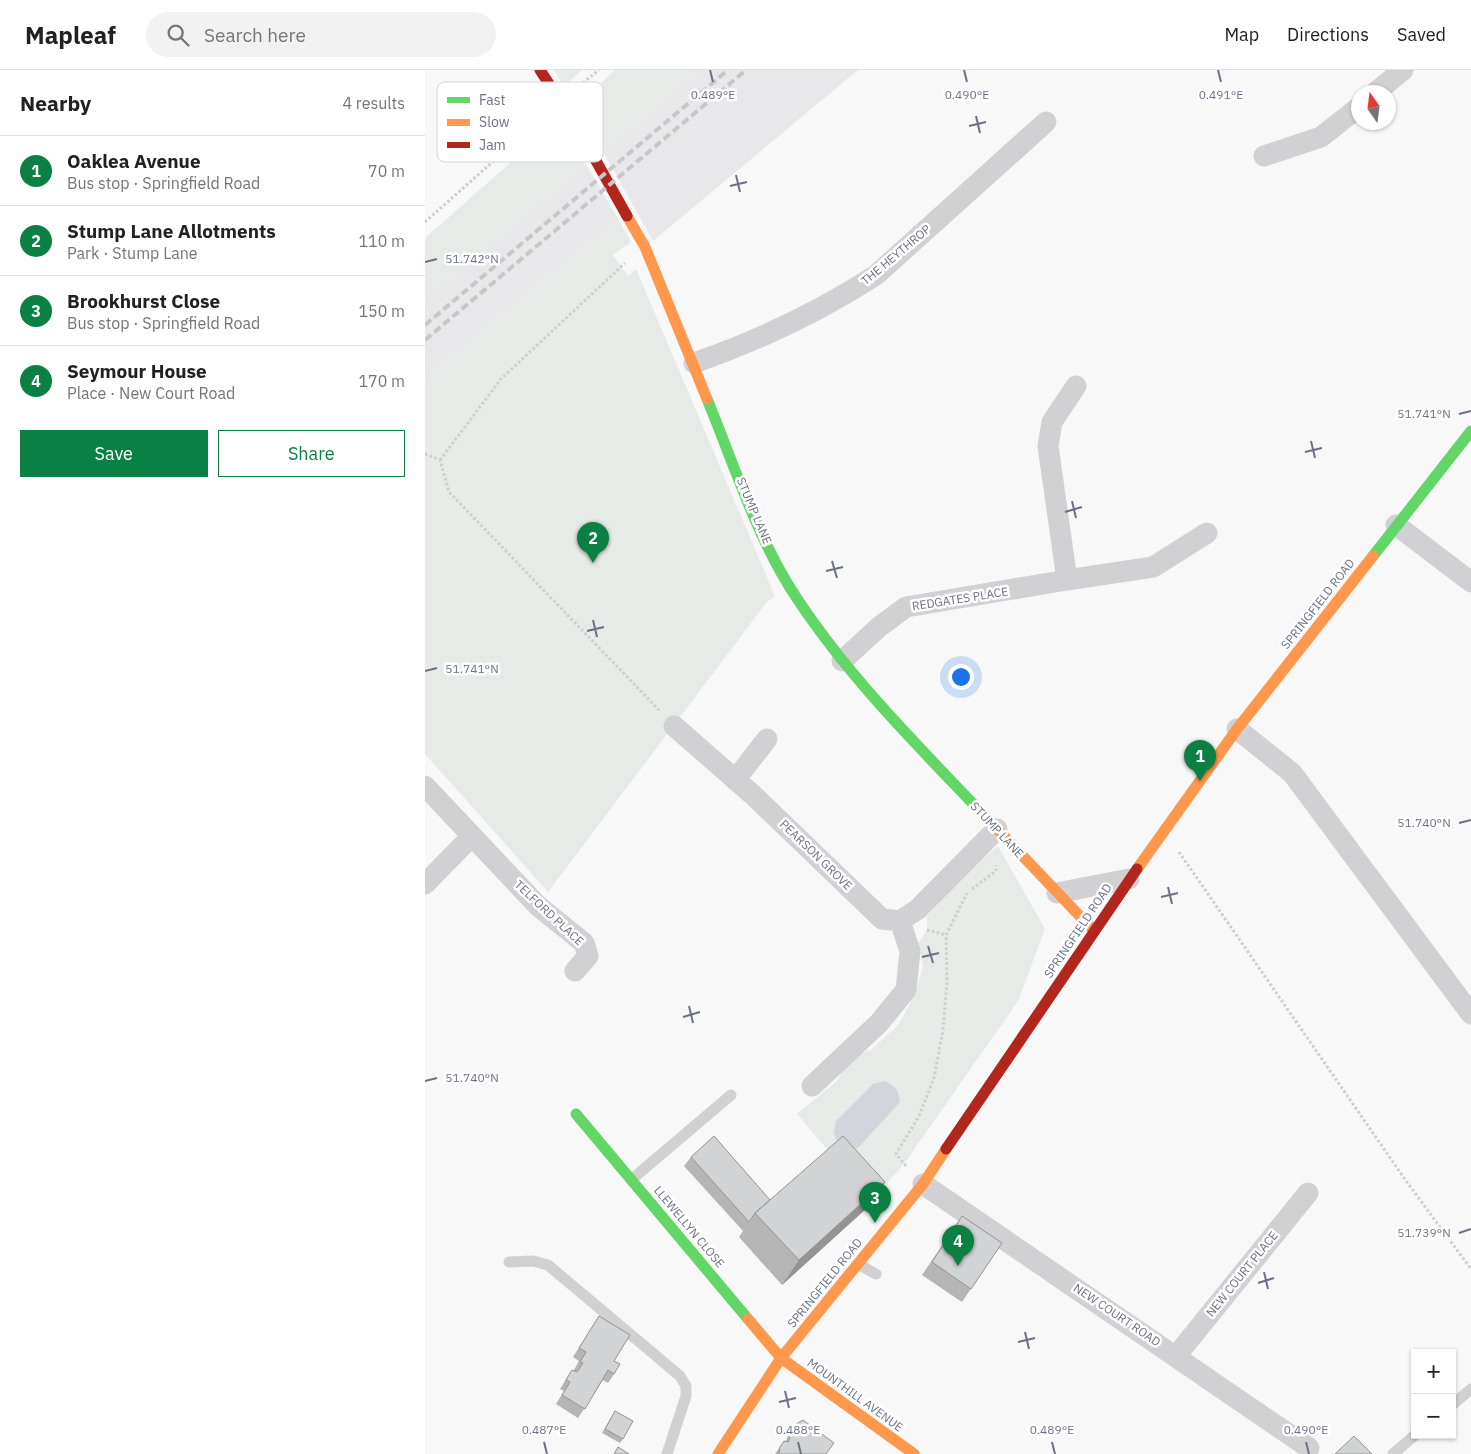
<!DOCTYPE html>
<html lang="en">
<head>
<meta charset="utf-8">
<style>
	body { margin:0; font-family:"IBM Plex Sans",sans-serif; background:#f2f2f2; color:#202124 }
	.controls { position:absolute; right:15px; bottom:15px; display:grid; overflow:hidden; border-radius:0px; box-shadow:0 1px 4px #0004 }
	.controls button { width:45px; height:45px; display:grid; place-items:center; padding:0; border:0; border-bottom:1px solid #e0e0e0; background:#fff; color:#202124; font:25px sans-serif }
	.compass { position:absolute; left:926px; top:15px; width:45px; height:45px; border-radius:50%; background:#fff; box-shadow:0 1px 4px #0004; rotate:346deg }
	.you { position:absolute; left:535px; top:606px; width:18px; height:18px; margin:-12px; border:4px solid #fff; border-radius:50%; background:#1a73e8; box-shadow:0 0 0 8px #1a73e833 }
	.badge { display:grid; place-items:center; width:32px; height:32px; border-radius:50%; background:#0b8043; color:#fff; font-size:16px; font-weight:700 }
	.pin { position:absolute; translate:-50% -41px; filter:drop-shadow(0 1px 2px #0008) }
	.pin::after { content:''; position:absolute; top:26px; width:18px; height:15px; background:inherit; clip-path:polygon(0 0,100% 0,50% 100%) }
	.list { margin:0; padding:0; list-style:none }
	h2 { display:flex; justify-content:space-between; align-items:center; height:65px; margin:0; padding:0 20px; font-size:21px }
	h2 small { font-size:16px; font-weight:400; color:#757577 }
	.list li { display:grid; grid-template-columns:32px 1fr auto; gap:15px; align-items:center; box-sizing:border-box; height:70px; padding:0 20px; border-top:1px solid #e0e0e0 }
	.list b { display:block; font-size:19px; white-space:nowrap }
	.list p { margin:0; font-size:16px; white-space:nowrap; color:#757577 }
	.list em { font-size:16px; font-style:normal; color:#757577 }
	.actions { display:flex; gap:10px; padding:15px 20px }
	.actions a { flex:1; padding:11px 0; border:1px solid #0b8043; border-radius:0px; text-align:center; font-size:18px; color:#0b8043 }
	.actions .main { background:#0b8043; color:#fff }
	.icon { flex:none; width:28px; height:28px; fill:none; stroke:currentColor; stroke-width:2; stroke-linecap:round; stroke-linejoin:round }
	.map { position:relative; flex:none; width:1046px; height:1384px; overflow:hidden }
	header { display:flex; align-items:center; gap:30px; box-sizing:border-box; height:70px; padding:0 25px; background:#fff; border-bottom:1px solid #e0e0e0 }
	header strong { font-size:24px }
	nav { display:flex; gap:28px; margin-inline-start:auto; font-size:18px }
	.search { width:350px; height:45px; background:#f2f2f2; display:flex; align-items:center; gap:12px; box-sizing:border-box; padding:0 18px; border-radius:28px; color:#757577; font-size:19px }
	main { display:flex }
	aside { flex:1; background:#fff }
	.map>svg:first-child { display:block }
</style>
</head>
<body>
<header>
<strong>Mapleaf</strong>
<div class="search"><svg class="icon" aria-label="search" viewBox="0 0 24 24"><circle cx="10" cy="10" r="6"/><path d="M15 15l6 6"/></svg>Search here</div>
<nav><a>Map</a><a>Directions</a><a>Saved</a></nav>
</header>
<main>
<aside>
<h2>Nearby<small>4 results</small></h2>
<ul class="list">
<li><span class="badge">1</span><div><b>Oaklea Avenue</b><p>Bus stop · Springfield Road</p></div><em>70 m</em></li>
<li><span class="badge">2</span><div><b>Stump Lane Allotments</b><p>Park · Stump Lane</p></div><em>110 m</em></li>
<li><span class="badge">3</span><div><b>Brookhurst Close</b><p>Bus stop · Springfield Road</p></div><em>150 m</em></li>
<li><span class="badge">4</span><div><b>Seymour House</b><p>Place · New Court Road</p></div><em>170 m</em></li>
</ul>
<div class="actions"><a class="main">Save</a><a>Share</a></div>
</aside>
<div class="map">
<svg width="1046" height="1384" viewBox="0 0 1046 1384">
	<rect width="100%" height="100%" fill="#f8f8f8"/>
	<path fill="#e8e8ea" d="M273,0h160l-205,171 -50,-89z
		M161,94l32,55 -193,159v-79z"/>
	<path fill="#e7ebe7" d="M129,0h28l-18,16z
		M190,0h83l-95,82 -27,-45z
		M135,49l26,45 -161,135v-61z
		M193,149l13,23 -18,13 15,21 8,-7 139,327 -9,7 -218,289 -123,-138v-376z
		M573,776l47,83 -27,72 -114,163 -33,37 -74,-87 40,-33 8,-15 12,-12 14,-4 28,-26 17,-32 7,-26 -5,-22 9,-14v-14l46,-50z"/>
	<path fill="#d2d5db" d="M459,1011c11,5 15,9 16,21l-42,46 -9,2 -11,-5 -4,-13 2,-11 37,-37z"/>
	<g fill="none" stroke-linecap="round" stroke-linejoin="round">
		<path stroke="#cececf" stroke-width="3" stroke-dasharray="2.5 2.5" stroke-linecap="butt" d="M154,16l20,-16
			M0,152l117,-104
			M0,384l15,6 9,32 210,218
			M15,390l61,-81 124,-116
			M754,782l225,326 67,91
			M547,819l24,-18v-6
			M502,860l19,5
			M481,1096l-10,-12 23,-38 15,-38 9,-48 4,-49 -1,-46 21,-42"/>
		<path stroke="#d1d1d3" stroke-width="11" d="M206,1110l100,-85
			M84,1192l24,-1 15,4 132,111 6,10v10l-19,58
			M433,1194l18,10
			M1027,1335l19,-16
			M968,1384l22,-19"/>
		<path stroke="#d1d1d3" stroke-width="21" d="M951,22l27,-22
			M839,86l57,-19 38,-30
			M269,293c63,-22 125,-51 182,-88l170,-153
			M971,455l75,57
			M642,510l86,-13 54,-34
			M417,591l37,-34 27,-20 161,-27 -19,-134 4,-24 24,-36
			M249,656l79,69 129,124 18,2 18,-12 79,-80
			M812,659l55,44 179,241
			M310,710l32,-41
			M0,716l113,120 46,37 4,13 -13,15
			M0,814l47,-48
			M632,823l72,-14
			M387,1016l67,-63 27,-33 4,-39 -10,-30
			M498,1114l386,264
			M751,1286l132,-163"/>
		<path stroke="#63d668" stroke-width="11" d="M282,329c27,65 50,140 89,198 52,79 118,145 183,213
			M948,486l98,-125
			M151,1044l172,205"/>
		<path stroke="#ff974d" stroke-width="11" d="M202,146l18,31 62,152
			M554,740l115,121
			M712,799l100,-140 136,-173
			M323,1249l33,39 133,96
			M293,1384l63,-96 142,-174 23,-35"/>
		<path stroke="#b3261e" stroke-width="11" d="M115,0l37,57 50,89
			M521,1079l191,-280"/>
		<path stroke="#c7c7c8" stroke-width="4" stroke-dasharray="8 4" stroke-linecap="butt" d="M0,255l303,-255
			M0,270l321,-270"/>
	</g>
	<path fill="#b5b5b6" d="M266,1087l79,43 115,-18 -17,25 -86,78 -43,-48 4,-6 -59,-65z
		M537,1146l40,27 -40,59 -40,-27z
		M174,1246l15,45v13l-6,9 -5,-3 -25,38 -22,-14 8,-13 -4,-2 6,-10 6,-9h2l5,-9 -6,-4z
		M190,1341l8,28 -3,4 -18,-10z
		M371,1354l30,30h-51l9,-13h2l3,-8z"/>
	<path fill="#939494" d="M460,1112l-17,25 -86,78 17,-25z"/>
	<path fill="#d2d3d4" stroke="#939494" d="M289,1066l56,64 -15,13 -6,9 -58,-65z
		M418,1066l42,46 -86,78 -44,-47z
		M537,1146l40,27 -31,46 -39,-27z
		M174,1246l31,19 -16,26 6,3 -6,10 -6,-4 -23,39 -23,-14 8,-13 -4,-2 6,-10 5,2 6,-9 -3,-1 6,-10 -7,-4z
		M190,1341l18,10 -10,18 -18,-10z
		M378,1350l31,23 -8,11h-46l-1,-1 1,-6 4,-6 4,1 8,-18z
		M929,1366l18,18h-37z
		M193,1377l11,7h-15z"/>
	<path fill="none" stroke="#6b7186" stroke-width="2" d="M285,0l3,12M539,0l3,12M793,0l3,12M551,46l4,17M544,56l17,-4M311,105l4,17M305,116l17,-4M0,192l12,-3M1034,344l12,-3M886,371l4,17M880,382l17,-4M647,431l4,17M640,442l17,-5M407,491l5,17M401,501l17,-4M168,550l4,17M162,561l17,-4M0,601l12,-3M1034,753l12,-3M743,817l4,17M736,827l17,-4M503,876l5,17M497,887l17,-4M264,936l4,17M258,947l17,-5M0,1011l12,-3M1034,1163l12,-4M839,1202l4,17M833,1213l16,-5M600,1262l4,17M593,1272l17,-4M360,1321l4,17M354,1332l17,-4M119,1372l3,12M373,1372l3,12M627,1372l3,12M881,1372l3,12"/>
	<g text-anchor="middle" stroke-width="5" stroke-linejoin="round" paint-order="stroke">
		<g font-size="12" fill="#6b7186" stroke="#fff">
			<text transform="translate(471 185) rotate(-40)" y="4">THE HEYTHROP</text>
			<text transform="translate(329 441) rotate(67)" y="4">STUMP LANE</text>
			<text transform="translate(535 529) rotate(-9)" y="4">REDGATES PLACE</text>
			<text transform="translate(893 534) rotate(-52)" y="4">SPRINGFIELD ROAD</text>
			<text transform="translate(572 760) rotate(47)" y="4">STUMP LANE</text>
			<text transform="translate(391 785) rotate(44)" y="4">PEARSON GROVE</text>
			<text transform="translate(124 843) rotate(43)" y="4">TELFORD PLACE</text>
			<text transform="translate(653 861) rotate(-56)" y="4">SPRINGFIELD ROAD</text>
			<text transform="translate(264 1157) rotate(50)" y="4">LLEWELLYN CLOSE</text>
			<text transform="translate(817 1204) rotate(-51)" y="4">NEW COURT PLACE</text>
			<text transform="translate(400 1213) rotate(-51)" y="4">SPRINGFIELD ROAD</text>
			<text transform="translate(692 1245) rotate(34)" y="4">NEW COURT ROAD</text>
			<text transform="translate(430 1325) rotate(36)" y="4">MOUNTHILL AVENUE</text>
		</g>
	</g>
	<rect x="12" y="12" width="166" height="80" rx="8" fill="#fff" stroke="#d3d4db" stroke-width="1"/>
	<rect x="22" y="27" width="23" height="6" fill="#63d668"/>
	<rect x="22" y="49" width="23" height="7" fill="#ff974d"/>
	<rect x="22" y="72" width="23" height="6" fill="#b3261e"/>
	<g font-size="14" fill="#6b7186">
		<text x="54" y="35">Fast</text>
		<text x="54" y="57">Slow</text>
		<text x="54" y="80">Jam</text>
	</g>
	<g font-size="12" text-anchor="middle" fill="#6b7186" stroke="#fff" stroke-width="5" stroke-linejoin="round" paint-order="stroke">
		<text x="796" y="29">0.491°E</text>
		<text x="288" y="29">0.489°E</text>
		<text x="542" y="29">0.490°E</text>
		<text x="47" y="193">51.742°N</text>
		<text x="999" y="348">51.741°N</text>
		<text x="47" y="603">51.741°N</text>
		<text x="999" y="757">51.740°N</text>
		<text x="47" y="1012">51.740°N</text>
		<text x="999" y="1167">51.739°N</text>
		<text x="119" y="1364">0.487°E</text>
		<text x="373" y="1364">0.488°E</text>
		<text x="627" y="1364">0.489°E</text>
		<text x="881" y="1364">0.490°E</text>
	</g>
</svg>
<div class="controls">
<button>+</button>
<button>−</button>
</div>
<svg class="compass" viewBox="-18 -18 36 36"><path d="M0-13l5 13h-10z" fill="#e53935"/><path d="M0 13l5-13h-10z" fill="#757577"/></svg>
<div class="you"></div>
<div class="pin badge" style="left:775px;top:711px">1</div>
<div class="pin badge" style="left:168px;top:493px">2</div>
<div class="pin badge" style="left:450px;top:1153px">3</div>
<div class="pin badge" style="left:533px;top:1196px">4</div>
</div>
</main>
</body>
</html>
